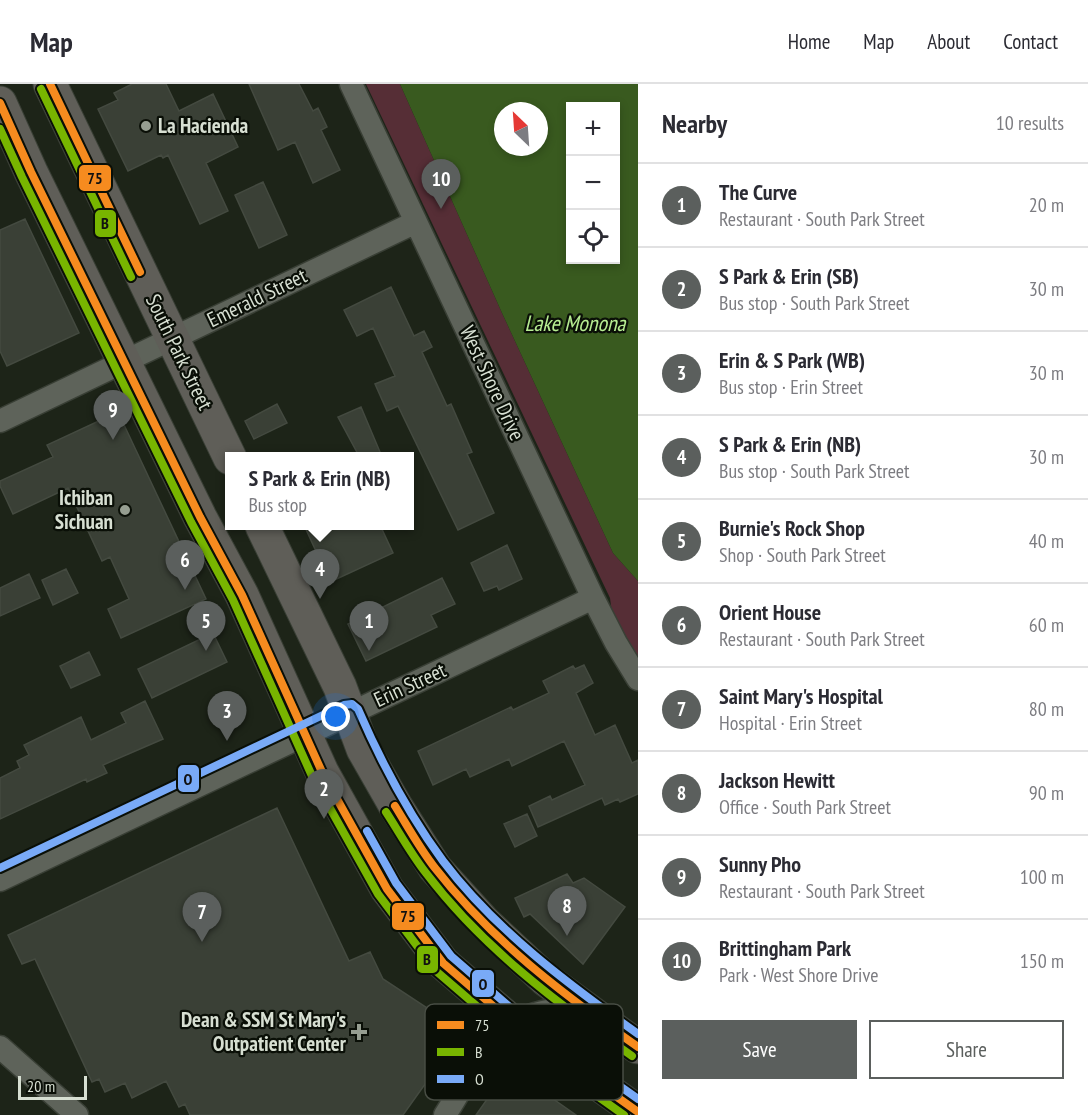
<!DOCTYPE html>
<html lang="en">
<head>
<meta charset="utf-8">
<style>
	body { margin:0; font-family:"PT Sans Narrow",sans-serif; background:#f7f7f7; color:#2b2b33 }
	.controls { position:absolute; right:18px; top:18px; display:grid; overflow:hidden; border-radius:0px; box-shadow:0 3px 9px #0003 }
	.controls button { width:54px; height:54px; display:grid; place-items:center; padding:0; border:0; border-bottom:2px solid #e1e1e2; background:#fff; color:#2b2b33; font:30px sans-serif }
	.compass { position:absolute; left:494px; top:18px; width:54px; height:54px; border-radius:50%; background:#fff; box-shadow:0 3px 9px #0003; rotate:335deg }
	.scale { position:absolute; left:18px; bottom:15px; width:69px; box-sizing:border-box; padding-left:6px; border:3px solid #d7dfd2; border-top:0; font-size:16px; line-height:21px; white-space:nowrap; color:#d7dfd2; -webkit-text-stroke:4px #0a0f07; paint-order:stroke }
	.you { position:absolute; left:336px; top:633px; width:21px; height:21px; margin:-15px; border:4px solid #fff; border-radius:50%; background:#1a73e8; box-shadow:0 0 0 9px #1a73e833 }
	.badge { display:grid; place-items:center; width:39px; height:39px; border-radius:50%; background:#5b5f5d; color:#fff; font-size:20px; font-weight:700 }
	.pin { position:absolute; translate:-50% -50px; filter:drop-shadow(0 2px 3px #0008) }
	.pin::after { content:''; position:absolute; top:32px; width:21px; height:18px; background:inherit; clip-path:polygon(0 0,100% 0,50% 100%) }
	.popup { position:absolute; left:225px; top:368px; width:189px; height:78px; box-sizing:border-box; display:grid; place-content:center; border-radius:0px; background:#fff; filter:drop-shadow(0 2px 4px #0005); font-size:20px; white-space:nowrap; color:#7c7c81 }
	.popup b { font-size:22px; color:#2b2b33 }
	.popup::after { content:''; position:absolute; left:50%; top:100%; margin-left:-12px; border:12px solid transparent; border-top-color:#fff }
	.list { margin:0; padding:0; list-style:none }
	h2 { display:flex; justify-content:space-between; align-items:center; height:78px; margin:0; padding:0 24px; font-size:26px }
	h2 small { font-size:20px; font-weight:400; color:#7c7c81 }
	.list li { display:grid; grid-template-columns:39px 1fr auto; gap:18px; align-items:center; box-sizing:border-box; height:84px; padding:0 24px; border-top:2px solid #e1e1e2 }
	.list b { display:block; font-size:22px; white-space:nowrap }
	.list p { margin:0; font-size:20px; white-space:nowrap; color:#7c7c81 }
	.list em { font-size:20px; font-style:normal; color:#7c7c81 }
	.actions { display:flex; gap:12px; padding:18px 24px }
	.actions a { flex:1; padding:14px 0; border:2px solid #5b5f5d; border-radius:0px; text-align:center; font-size:21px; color:#5b5f5d }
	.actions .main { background:#5b5f5d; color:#fff }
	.icon { flex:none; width:33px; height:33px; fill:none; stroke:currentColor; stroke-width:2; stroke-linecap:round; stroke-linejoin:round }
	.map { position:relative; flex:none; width:638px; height:1031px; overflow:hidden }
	header { display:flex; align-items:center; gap:36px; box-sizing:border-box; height:84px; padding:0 30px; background:#fff; border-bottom:2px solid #e1e1e2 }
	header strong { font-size:28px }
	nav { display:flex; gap:33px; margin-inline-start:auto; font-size:21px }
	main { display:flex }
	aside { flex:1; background:#fff }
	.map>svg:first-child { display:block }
</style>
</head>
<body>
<header>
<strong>Map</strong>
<nav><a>Home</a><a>Map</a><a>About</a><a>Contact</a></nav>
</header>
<main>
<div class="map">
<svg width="638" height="1031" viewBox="0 0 638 1031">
	<rect width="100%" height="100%" fill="#1d2418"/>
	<path fill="#562e36" d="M366,0h34l102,229 111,240 25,28v98l-22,-36 -6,-45z"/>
	<path fill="#395a1f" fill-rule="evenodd" d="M400,0h238v497l-25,-28 -111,-240zM570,22h46v154h-46zM503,27h36v36h-36z"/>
	<path fill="#3a4036" stroke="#444a40" stroke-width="1.5" d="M132,0h34l13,27 34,-17 25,53 -32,16 22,48 -28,13 -32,-69 -5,3 -2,-3 -33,16 -30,-62 20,-9 -4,-7z
		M249,0h50l14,27 5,-3 9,19 -6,3 19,40 -27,13 -18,-41 -17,8z
		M263,98l24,53 -28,13 -24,-53z
		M25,135l54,114 -72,33 -7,-15v-121z
		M391,203l23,49 10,-5 8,16 -10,5 25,54 4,-2 21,48 -5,2 27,59 -36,17 -60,-124 -11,5 -12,-27 20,-8 -22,-48 -16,8 -13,-26z
		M277,320l10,19 -33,16 -9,-18z
		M361,323l19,45 -10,4h-11l-21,-39z
		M118,328l88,187 -85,39 -13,-29 21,-10 -19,-42 -8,4 -34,-73 -55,26 -13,-28v-5l53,-24 -6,-12z
		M304,441h76l13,28 -63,29z
		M507,461l15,34 -23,11 -2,-4 -13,5 -13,-28z
		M66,485l12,24 -25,12 -11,-25z
		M29,490l11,24 -40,18v-28z
		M442,494l13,26 -24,11 6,12 -71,34 -18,-37z
		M213,549l14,29 -75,36 -14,-29z
		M89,568l11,23 -29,13 -11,-22z
		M584,581l9,18 -17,10 19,42 20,-10 17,38 6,-3v34l-18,8 -2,-3 -13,6 -3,-7 -64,29 -9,-21 21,-10 2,4 33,-15 -21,-44 -52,25 -3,-7 -39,18 -4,-8 -33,16 -15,-34 93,-44 2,3 36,-17 -6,-12 30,-15 2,3z
		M145,617l18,38 -60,26 4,8 -20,9 -1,-3 -86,40v-41l20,-10 -3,-7 12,-6 -5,-10 57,-28 10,23 35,-17 -5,-10z
		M277,724l72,153 21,-9 13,27 70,46 -11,14 11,6 -50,70h-213l-5,-11 -6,3 -13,-26 -34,17 -7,-15 -20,9 -6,-13 -7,3 -57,-123 -13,5 -14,-29z
		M527,730l10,22 -22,11 -11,-23z
		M567,790l6,9 11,-5 41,29 -42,57 -53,-50 -6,3 -9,-19z
		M509,984l67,47h-100z"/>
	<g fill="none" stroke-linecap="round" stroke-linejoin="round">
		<defs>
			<path id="minor" d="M351,0l242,514 23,45 22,36
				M0,337l416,-199
				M0,796l593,-282
				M0,963l77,68
				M445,1031c16,-25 46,-81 73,-94 19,-10 41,-12 62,-16"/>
			<path id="primary" d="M50,0l180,374
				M0,19l31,69 169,345 42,78 80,177 65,117 56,74 70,60 125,89
				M262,442l78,161 23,62 32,56 40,63 49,54 61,57 93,68"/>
		</defs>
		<use href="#minor" stroke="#393f35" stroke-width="25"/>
		<use href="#primary" stroke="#393f35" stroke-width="35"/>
		<use href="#minor" stroke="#5e635a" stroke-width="22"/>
		<use href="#primary" stroke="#5f5e58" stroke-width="33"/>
		<defs>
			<path id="bus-1" d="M50,0l90,188
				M0,19l31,69 169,345 42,78 80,177 65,117 56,74 70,60 125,89
				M395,722c13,21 25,43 40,62 56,72 129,127 203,179"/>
			<path id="bus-2" d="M41,5l90,188
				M0,45l22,48 169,345 42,78 79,176 66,118 58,77 71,61 117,83
				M386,728c13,20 25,42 40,61 56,74 131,130 206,183"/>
			<path id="bus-3" d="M367,747l29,52 55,73 68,59 119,84
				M0,784l344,-163 8,-1 6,5c23,53 51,106 85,152 52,69 125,123 195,173"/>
		</defs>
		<use href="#bus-1" stroke="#0a0f07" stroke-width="12"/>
		<use href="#bus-2" stroke="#0a0f07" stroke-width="12"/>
		<use href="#bus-3" stroke="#0a0f07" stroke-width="12"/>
		<use href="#bus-1" stroke="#f68b1f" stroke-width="8"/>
		<use href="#bus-2" stroke="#78b500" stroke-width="8"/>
		<use href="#bus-3" stroke="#79aaf7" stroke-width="8"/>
	</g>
	<g fill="#969e91" stroke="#0a0f07" stroke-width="2">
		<circle cx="146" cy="42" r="6"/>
		<circle cx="125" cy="426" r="6"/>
		<path d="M356 939h6v6h6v6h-6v6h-6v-6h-6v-6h6z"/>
	</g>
	<g text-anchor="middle" stroke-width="4.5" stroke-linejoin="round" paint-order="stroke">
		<g font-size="21" font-weight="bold" fill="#d7dfd2" stroke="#0a0f07" text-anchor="end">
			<text x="158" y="49" text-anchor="start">La Hacienda</text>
			<text x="113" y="421">Ichiban<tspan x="113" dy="24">Sichuan</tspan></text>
			<text x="346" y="943">Dean &amp; SSM St Mary's<tspan x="346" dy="24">Outpatient Center</tspan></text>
		</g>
		<g font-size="21" fill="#d7dfd2" stroke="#0a0f07">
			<text transform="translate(257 214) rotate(-26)" y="7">Emerald Street</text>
			<text transform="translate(179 268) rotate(64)" y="7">South Park Street</text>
			<text transform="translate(492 299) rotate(65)" y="7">West Shore Drive</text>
			<text transform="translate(410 601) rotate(-25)" y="7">Erin Street</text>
		</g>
		<g font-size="22" font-style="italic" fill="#b7ed92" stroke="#0a0f07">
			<text x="575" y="247">Lake Monona</text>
		</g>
	</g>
	<rect x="425" y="920" width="198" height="96" rx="9" fill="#0a0f07" stroke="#484d44" stroke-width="1.5"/>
	<rect x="437" y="937" width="27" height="8" fill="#f68b1f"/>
	<rect x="437" y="964" width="27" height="8" fill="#78b500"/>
	<rect x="437" y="991" width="27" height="8" fill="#79aaf7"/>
	<g font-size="16" fill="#d7dfd2">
		<text x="475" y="947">75</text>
		<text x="475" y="974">B</text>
		<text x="475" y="1001">O</text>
	</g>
	<g stroke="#0a0f07" stroke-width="2">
		<rect x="78" y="80" width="34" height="28" rx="6" fill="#f68b1f"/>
		<rect x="94" y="125" width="23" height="29" rx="6" fill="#78b500"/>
		<rect x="177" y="680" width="23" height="29" rx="6" fill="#79aaf7"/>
		<rect x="391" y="818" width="34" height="29" rx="6" fill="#f68b1f"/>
		<rect x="416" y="861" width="23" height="29" rx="6" fill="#78b500"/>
		<rect x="471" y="885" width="24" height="29" rx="6" fill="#79aaf7"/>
	</g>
	<g font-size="16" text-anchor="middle" font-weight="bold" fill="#111">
		<text x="95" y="100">75</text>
		<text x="105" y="145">B</text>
		<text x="188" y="701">O</text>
		<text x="408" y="838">75</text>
		<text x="427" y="881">B</text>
		<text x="483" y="906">O</text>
	</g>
</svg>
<div class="controls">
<button>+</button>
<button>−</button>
<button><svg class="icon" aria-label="locate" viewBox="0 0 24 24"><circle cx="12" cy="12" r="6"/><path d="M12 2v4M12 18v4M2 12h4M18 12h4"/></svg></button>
</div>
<svg class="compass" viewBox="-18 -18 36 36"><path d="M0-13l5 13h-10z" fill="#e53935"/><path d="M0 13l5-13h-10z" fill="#7c7c81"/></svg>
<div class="scale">20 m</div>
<div class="you"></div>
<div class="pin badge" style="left:369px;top:567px">1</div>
<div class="pin badge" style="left:324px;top:735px">2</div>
<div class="pin badge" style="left:227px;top:657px">3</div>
<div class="pin badge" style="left:320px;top:515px">4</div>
<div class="popup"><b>S Park &amp; Erin (NB)</b>Bus stop</div>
<div class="pin badge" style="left:206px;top:567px">5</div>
<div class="pin badge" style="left:185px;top:506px">6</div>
<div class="pin badge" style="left:202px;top:858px">7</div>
<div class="pin badge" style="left:567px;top:852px">8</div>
<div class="pin badge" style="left:113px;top:356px">9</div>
<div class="pin badge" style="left:441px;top:125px">10</div>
</div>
<aside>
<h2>Nearby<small>10 results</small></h2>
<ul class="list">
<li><span class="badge">1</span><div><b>The Curve</b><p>Restaurant · South Park Street</p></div><em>20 m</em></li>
<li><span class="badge">2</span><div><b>S Park &amp; Erin (SB)</b><p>Bus stop · South Park Street</p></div><em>30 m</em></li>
<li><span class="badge">3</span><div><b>Erin &amp; S Park (WB)</b><p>Bus stop · Erin Street</p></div><em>30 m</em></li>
<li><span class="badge">4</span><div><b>S Park &amp; Erin (NB)</b><p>Bus stop · South Park Street</p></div><em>30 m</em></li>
<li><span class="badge">5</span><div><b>Burnie's Rock Shop</b><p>Shop · South Park Street</p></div><em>40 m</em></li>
<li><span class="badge">6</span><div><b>Orient House</b><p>Restaurant · South Park Street</p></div><em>60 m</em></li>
<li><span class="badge">7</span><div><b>Saint Mary's Hospital</b><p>Hospital · Erin Street</p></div><em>80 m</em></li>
<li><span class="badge">8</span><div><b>Jackson Hewitt</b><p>Office · South Park Street</p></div><em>90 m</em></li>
<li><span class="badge">9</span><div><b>Sunny Pho</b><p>Restaurant · South Park Street</p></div><em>100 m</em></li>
<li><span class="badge">10</span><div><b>Brittingham Park</b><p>Park · West Shore Drive</p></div><em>150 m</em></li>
</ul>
<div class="actions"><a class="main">Save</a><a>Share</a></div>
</aside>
</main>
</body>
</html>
